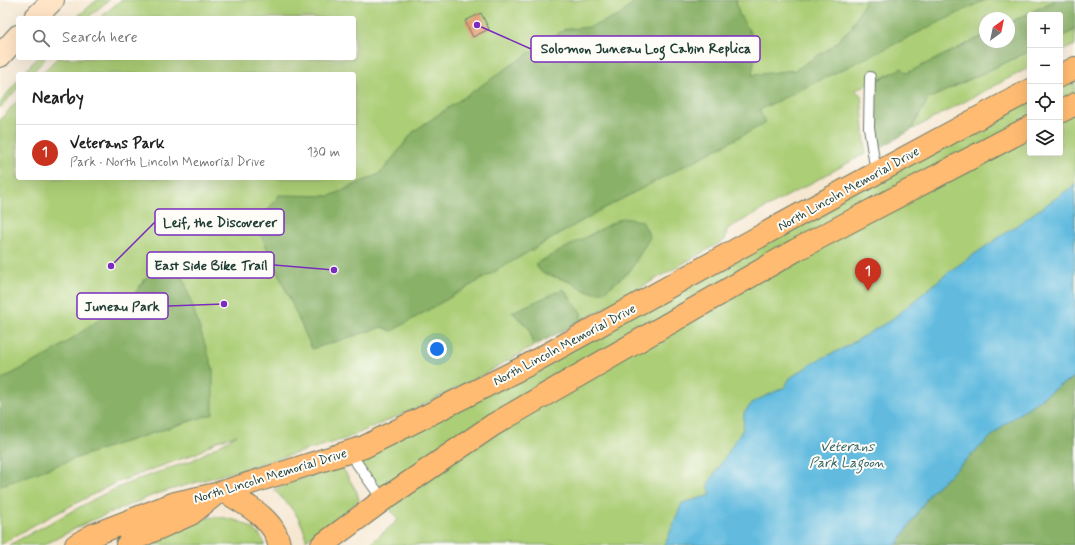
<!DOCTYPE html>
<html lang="en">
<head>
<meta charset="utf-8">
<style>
	body { margin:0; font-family:Mynerve,sans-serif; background:#f6f6f6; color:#222 }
	.controls { position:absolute; right:12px; top:12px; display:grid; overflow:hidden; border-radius:4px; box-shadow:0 4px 16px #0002 }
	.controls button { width:36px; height:36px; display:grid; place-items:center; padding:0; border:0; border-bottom:1px solid #e0e0e0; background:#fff; color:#222; font:20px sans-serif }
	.compass { position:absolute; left:979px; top:12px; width:36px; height:36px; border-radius:50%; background:#fff; box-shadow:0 4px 16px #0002; rotate:33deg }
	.you { position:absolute; left:437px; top:349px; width:14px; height:14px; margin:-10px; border:3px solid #fff; border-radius:50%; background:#1a73e8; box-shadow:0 0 0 6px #1a73e833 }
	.badge { display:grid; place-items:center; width:26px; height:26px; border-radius:50%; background:#c8321e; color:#fff; font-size:13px; font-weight:700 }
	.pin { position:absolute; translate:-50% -33px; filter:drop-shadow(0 1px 2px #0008) }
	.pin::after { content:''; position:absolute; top:21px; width:14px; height:12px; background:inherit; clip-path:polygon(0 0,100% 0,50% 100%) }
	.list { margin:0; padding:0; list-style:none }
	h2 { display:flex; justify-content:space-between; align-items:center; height:52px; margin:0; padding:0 16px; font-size:17px }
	h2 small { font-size:13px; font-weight:400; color:#767676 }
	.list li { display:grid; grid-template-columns:26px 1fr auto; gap:12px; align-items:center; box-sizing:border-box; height:56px; padding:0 16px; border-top:1px solid #e0e0e0 }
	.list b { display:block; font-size:15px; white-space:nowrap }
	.list p { margin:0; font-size:13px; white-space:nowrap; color:#767676 }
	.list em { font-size:13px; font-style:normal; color:#767676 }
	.icon { flex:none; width:22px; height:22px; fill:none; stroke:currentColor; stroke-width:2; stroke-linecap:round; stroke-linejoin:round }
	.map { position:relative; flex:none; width:1075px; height:545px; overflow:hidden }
	.search { position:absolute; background:#fff; box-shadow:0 4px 16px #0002; left:16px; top:16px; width:340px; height:44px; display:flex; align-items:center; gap:10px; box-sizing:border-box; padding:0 14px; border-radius:4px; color:#767676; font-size:15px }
	.panel { position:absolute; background:#fff; box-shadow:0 4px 16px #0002; left:16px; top:72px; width:340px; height:108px; border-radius:4px }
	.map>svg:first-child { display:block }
</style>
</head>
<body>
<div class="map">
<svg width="1075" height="545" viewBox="0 0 1075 545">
	<rect width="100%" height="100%" fill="#fdfcf7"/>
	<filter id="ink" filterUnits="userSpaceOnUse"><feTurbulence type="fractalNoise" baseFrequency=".025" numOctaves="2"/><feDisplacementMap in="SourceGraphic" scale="8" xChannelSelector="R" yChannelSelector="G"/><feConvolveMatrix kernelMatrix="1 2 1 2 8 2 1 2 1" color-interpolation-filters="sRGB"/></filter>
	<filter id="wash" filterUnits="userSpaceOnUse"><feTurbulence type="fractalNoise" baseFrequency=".012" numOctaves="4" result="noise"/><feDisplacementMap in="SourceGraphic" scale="16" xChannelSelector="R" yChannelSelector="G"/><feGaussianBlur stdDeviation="0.9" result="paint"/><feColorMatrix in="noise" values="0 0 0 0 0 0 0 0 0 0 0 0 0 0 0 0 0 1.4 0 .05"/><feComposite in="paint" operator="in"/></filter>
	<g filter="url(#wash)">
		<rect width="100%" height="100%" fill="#f6e7d1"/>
		<path fill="#acce76" stroke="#668655" d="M97,0h12l-22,18h-11z
			M121,0h935l-47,23v-5h-24v17l-78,39 -6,-5 -46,21 6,5 5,58 -139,76 -2,11 -144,81v-8l-69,-1 17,16 5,18 -50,28 -65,33 -74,32 -189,55 -68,28 -44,23h-35l93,-50 34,-15 57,-20 44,-25 -20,6 -20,12 -82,30 -81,42 -34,20v-425l18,-20v78h336v-104h-313l16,-16h297v-40h-254z
			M1075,30v15l-15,7v-15z
			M1030,51v16l-119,63 17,-31z
			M37,58h9l-15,16h-8z
			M1075,68v477h-706l29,-25 -49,-68 681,-362v63h30v-77z
			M18,80v8l-18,20v-5z
			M342,467l15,25 2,9 -53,39c-3,-22 -17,-35 -32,-50l14,-7z
			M218,517c18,2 40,8 47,28h-125l61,-27z"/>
		<path fill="#89b167" stroke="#54774e" d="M636,0h100l3,14 18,30 -5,31 43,-5 38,-24 19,-20 14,-26h119l-226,110 7,13 -165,87 -209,121 -10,-4 -70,22 -58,-130 14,-9 11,-15 51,1 51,-23 33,-42 151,-102 25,-2 29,-11z
			M1056,0h19v30l-15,7v-22h-30v36l-102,48 -17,31 -33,19 -6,-66 30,-15 5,5 78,-38v7h24v-19z
			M622,218l20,3 8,16 -20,34 -26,21h-16l-20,-11 -26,-8 -7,-9z
			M176,256l37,113v45l-114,36 -99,36v-106l51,-27 52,-36 31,-23 25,-33z
			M564,289l17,24v8l-47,25 -5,-18 -17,-16z
			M1075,377v168h-178l34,-53 74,-68 52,-37z"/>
		<path fill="#62bbdf" stroke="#407c8a" d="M1075,185v192l-18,10 -52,37 -74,68 -34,53h-232l17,-42 29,-8 -3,-11 35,-55 1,-16 9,-11 32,-15 5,-9 26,-17 26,-12 49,-29 59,-49z"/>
		<g id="blocks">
			<path fill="#e4966d" d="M481,13l8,16 -16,8 -8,-16z"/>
		</g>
	</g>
	<g filter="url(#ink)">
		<use href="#blocks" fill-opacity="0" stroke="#6a786b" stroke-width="1"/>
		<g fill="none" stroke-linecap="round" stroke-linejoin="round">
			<defs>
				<path id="lane" d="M870,77l-1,50 7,46
					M349,452l34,48"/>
				<path id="secondary" d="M35,18l18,-18
					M0,56l18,-20"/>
				<path id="primary" d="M1060,76l15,-8
					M1060,112l15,-8
					M224,491c20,13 52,28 55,54
					M76,545l17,-10 82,-32 41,-9 148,-47 162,-81 269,-149 235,-127
					M127,545l5,-5 59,-26 21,-17
					M322,545l61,-45 110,-75 303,-175 234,-123"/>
			</defs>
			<use href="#lane" stroke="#6a786b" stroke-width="12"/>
			<use href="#secondary" stroke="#6a786b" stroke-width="24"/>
			<use href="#primary" stroke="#6a786b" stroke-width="24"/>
			<use href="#lane" stroke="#fff" stroke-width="10"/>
			<use href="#secondary" stroke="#ffe4c6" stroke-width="22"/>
			<use href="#primary" stroke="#ffbb71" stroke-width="22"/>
		</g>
	</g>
	<g text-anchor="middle" stroke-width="4" stroke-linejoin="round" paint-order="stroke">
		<g font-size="13" fill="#1f3d34" stroke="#fdfcf7">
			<text transform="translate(848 188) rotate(-29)" y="5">North Lincoln Memorial Drive</text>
			<text transform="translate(564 344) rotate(-28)" y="5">North Lincoln Memorial Drive</text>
			<text transform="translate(270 475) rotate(-17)" y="5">North Lincoln Memorial Drive</text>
		</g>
		<g font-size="14" font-style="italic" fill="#336367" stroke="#fdfcf7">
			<text x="847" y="451">Veterans<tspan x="847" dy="16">Park Lagoon</tspan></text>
		</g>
	</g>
	<path fill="none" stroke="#7b2cbf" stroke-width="1.5" d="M477 25L531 49M111 266L155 222M334 270L274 265M224 304L168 306"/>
	<g fill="#7b2cbf" stroke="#fdfcf7" stroke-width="1.5">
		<circle cx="477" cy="25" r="4"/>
		<circle cx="111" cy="266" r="4"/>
		<circle cx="334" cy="270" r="4"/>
		<circle cx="224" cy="304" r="4"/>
	</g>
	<g fill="#fdfcf7" stroke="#7b2cbf" stroke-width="1.5">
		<rect x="531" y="36" width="229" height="26" rx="4"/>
		<rect x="155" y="209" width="129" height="26" rx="4"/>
		<rect x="147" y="252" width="127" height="26" rx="4"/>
		<rect x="77" y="293" width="91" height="26" rx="4"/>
	</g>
	<g font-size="14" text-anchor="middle" font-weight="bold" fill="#1f3d34">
		<text x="646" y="53">Solomon Juneau Log Cabin Replica</text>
		<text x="220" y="227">Leif, the Discoverer</text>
		<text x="211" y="270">East Side Bike Trail</text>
		<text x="122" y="311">Juneau Park</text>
	</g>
</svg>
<div class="controls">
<button>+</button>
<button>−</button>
<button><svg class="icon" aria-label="locate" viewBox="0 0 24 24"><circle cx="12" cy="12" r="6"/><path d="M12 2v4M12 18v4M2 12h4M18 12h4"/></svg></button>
<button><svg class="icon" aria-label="layers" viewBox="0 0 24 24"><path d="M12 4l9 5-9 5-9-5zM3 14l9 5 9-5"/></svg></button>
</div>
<svg class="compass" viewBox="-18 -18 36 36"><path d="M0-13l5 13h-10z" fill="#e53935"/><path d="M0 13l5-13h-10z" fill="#767676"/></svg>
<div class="you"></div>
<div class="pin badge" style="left:868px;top:291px">1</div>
<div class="search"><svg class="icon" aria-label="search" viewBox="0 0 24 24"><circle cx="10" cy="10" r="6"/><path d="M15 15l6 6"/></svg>Search here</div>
<section class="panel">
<h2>Nearby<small></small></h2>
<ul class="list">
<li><span class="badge">1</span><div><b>Veterans Park</b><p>Park · North Lincoln Memorial Drive</p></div><em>130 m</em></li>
</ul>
</section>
</div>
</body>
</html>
